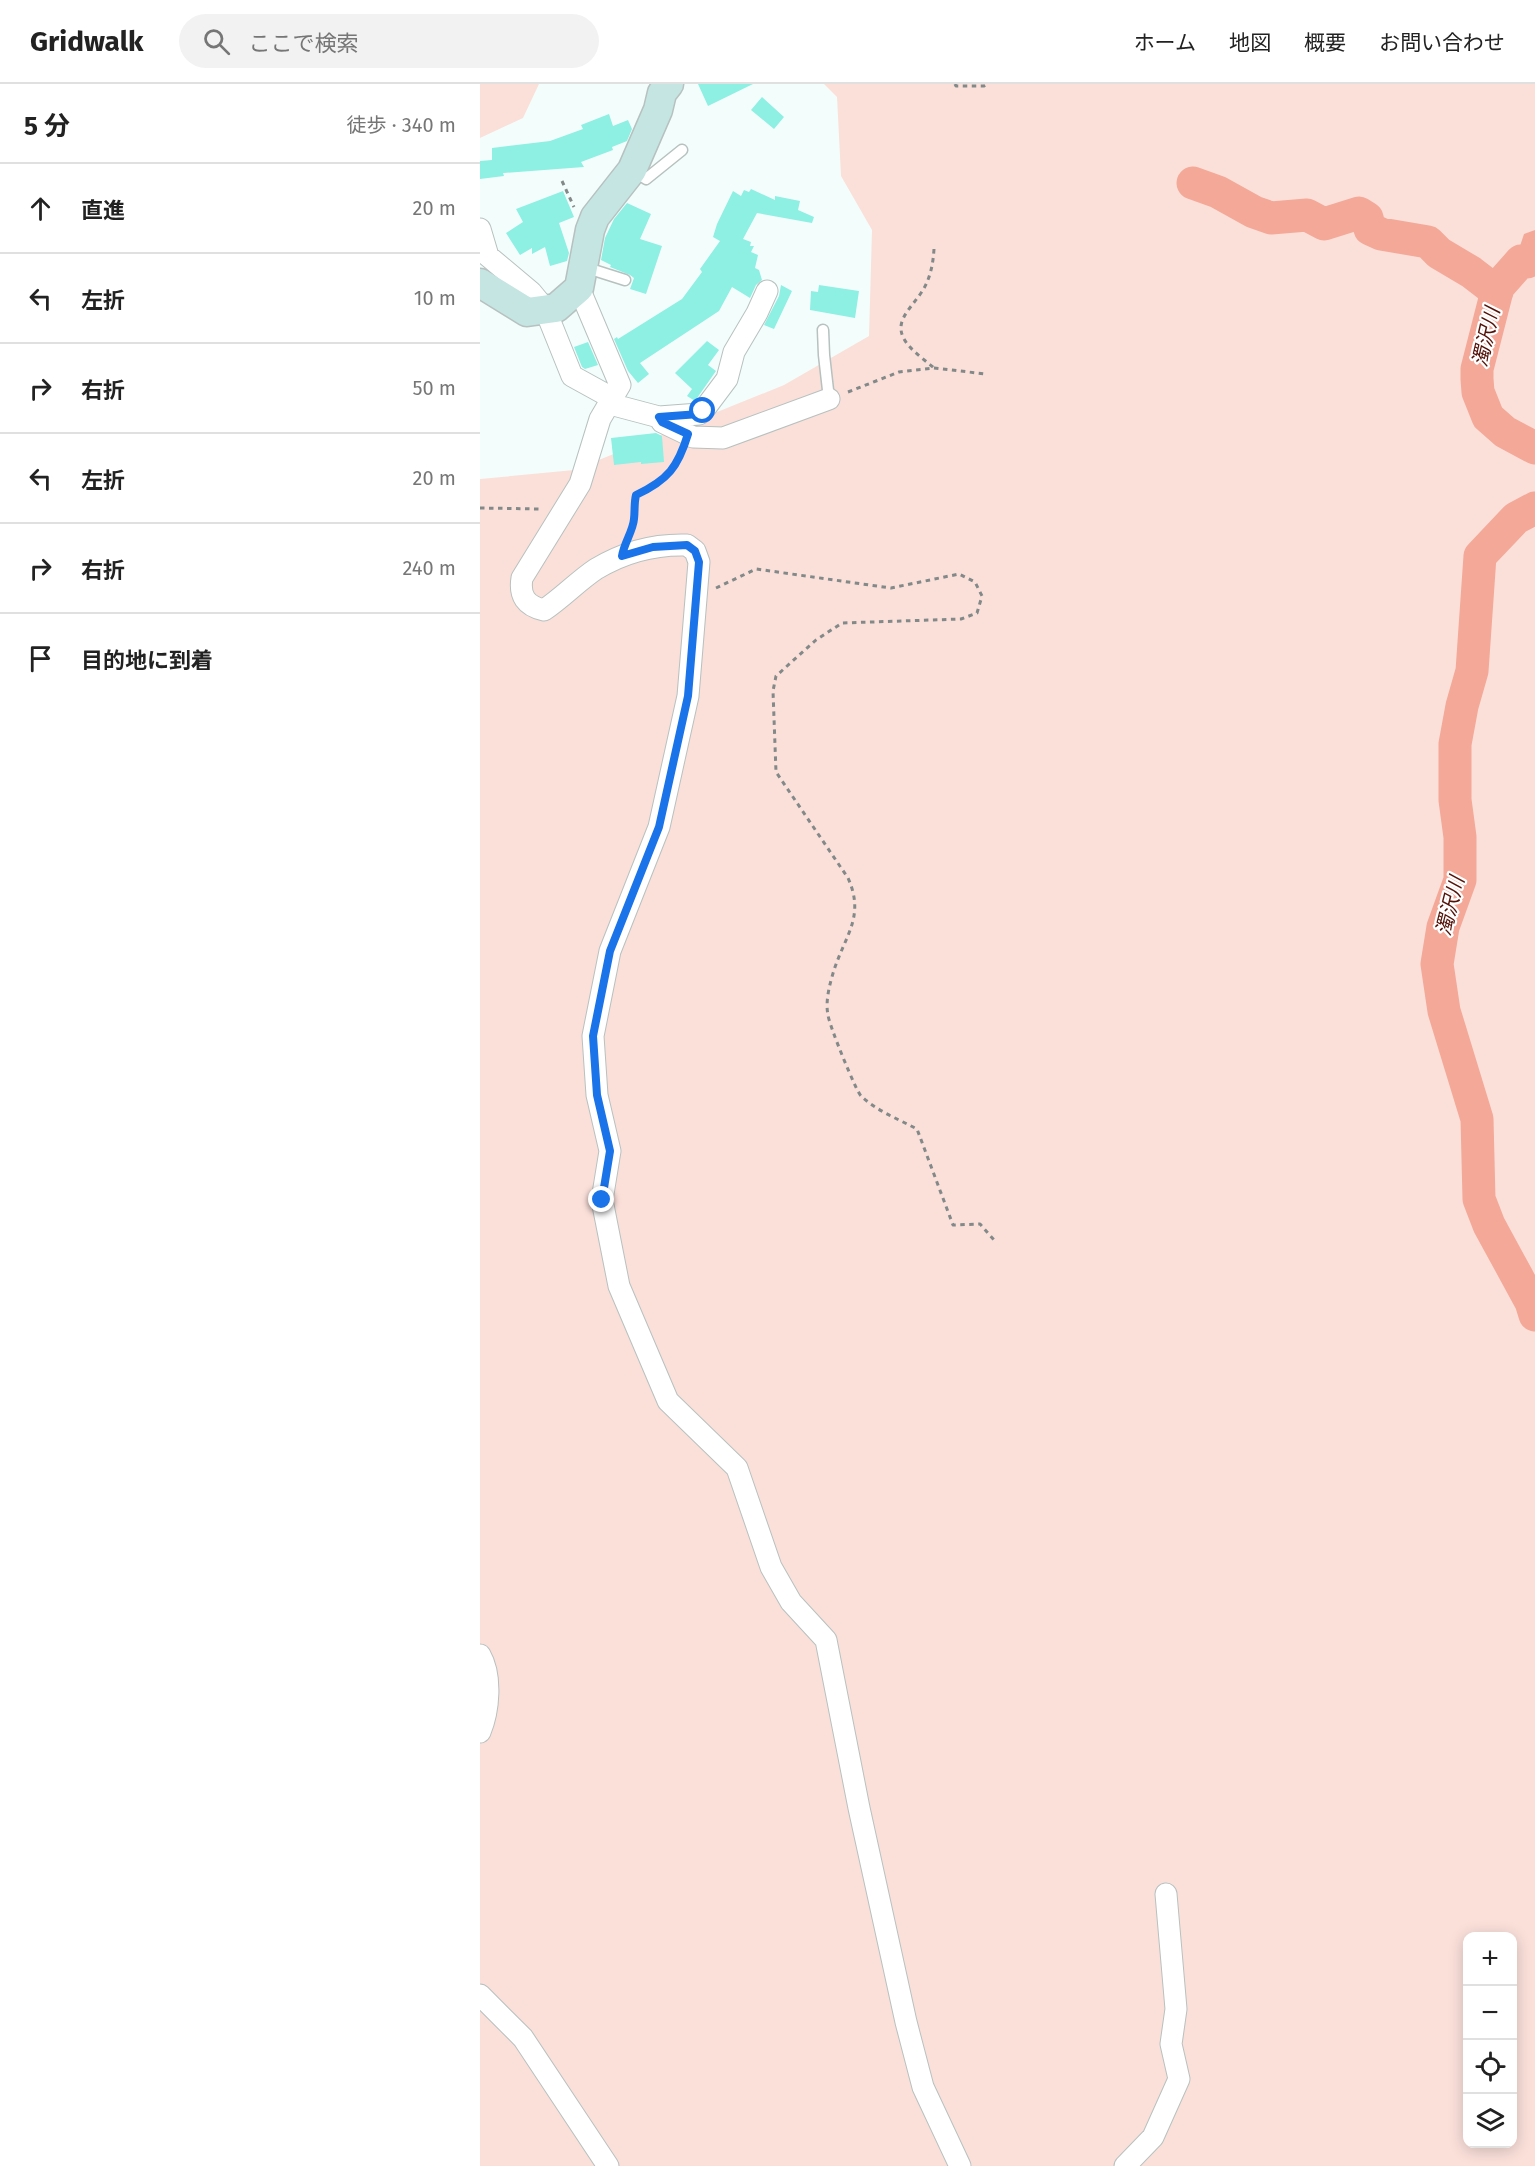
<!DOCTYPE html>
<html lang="ja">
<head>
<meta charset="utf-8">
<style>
	body { margin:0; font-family:"Fira Sans","Noto Sans JP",sans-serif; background:#f2f2f2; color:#222 }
	.controls { position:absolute; right:18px; bottom:18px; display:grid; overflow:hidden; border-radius:12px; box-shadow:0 3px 15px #0003 }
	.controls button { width:54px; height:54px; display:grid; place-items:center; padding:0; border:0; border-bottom:2px solid #e0e0e0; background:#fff; color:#222; font:30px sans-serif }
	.stop { position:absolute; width:18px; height:18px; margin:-14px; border:4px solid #1a73e8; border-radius:50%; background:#fff }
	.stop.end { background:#1a73e8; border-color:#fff; box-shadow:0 2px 6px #0008 }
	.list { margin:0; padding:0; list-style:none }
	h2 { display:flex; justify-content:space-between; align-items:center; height:78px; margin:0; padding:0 24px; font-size:26px }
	h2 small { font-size:20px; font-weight:400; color:#767676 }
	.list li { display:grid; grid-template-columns:39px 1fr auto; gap:18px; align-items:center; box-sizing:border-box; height:90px; padding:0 24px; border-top:2px solid #e0e0e0 }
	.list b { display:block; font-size:22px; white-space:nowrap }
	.list em { font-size:20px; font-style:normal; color:#767676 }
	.icon { flex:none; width:33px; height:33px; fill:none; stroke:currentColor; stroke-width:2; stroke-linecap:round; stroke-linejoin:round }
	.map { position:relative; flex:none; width:1055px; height:2082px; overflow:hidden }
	header { display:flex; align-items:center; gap:36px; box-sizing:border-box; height:84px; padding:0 30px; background:#fff; border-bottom:2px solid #e0e0e0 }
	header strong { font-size:28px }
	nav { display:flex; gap:33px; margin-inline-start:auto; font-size:21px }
	.search { width:420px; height:54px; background:#f2f2f2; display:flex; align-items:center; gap:15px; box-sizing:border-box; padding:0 21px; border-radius:33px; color:#767676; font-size:22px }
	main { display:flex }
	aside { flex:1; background:#fff }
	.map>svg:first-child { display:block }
</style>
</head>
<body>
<header>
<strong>Gridwalk</strong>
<div class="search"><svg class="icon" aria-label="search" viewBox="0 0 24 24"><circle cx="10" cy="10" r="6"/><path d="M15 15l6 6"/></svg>ここで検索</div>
<nav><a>ホーム</a><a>地図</a><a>概要</a><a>お問い合わせ</a></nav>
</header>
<main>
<aside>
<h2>5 分<small>徒歩 · 340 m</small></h2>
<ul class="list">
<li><svg class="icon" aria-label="ahead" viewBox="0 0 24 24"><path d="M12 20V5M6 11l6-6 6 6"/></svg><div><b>直進</b></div><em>20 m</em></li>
<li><svg class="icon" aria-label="left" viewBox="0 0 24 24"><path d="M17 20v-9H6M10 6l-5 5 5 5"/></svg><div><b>左折</b></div><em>10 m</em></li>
<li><svg class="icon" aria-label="right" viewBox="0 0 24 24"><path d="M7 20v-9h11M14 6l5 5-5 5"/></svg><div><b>右折</b></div><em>50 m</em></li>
<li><svg class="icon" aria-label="left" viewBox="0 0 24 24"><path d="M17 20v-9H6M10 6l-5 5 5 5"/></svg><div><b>左折</b></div><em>20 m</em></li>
<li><svg class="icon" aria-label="right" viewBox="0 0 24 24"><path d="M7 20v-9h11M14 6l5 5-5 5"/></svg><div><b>右折</b></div><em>240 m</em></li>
<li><svg class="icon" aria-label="arrive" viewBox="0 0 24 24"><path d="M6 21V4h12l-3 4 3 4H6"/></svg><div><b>目的地に到着</b></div></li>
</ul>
</aside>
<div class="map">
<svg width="1055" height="2082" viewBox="0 0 1055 2082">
	<rect width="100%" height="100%" fill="#f3fefc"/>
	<path fill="#fbe0da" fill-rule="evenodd" d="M0,0h59l-16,34 -43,20z
		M344,0h711v2082h-1055v-1687l94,-9 210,-85 85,-49 3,-106 -31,-54 -4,-79zM988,1852h44v208h-44z"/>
	<path fill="#f4a898" d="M1055,146v30l-14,15 -16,11 -24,84 -7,-2 16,-72 -2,-9 7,-3 11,-15 5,-13 9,-10 4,-12z"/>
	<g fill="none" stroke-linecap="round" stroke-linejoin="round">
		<path stroke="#f4a898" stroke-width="5" d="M1040,183l15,5"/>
		<path stroke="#f4a898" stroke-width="33" d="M713,99l25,9 36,20 17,6 36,-3 17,9 35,-11 8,5 3,11 11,5 47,8 11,11 32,19 26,20
			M1055,172l-8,6 -6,-1 -23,26 -21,82v10l1,13 10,25 17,15 30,16
			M1055,424l-19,10 -36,38 -8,115 -10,35 -7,38v56l5,37v43l-17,47 -6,37 7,47 33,108 2,80 10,26 42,77 4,13"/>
	</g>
	<path fill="#8eefe3" d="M218,0h55l-45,22z
		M282,13l22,20 -10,12 -23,-19z
		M129,30l4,12 15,-6 4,9 -5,12 -15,6 1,3 -32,12 3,5 -81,6 1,3 -24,3v-18l12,-1v-12l58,-7 33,-12 -2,-4z
		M271,105l24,11v-4l25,5 -2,9 16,7 -2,6 -55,-10 -14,26 8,3 -1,4h4l-3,6 7,3 -3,13 4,2 3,10 -6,5 -6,13 -18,-11 -13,24 -79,52 9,11 -11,9 -10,-12 -14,-32 3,-2 1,2 64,-40 20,-27 -2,-3 20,-28 -7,-4 4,-13 16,-33 8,5 3,-6 5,2z
		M83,107l11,26 -15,6 10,30 -2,8 -17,5 -5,-19 -13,7v-6l-12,7 -14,-22 17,-11 -7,-13z
		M147,119l24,11 -11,25 22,7 -16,48 -16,-5 4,-11 -4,-3 -20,-8 1,-2 -10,-5 4,-22 9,-19z
		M301,201l11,6 -18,38 -10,-4 15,-29z
		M339,201l40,6 -4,27 -45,-8 1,-19 7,1z
		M227,257l12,9 -11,15 8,6 -21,30 -8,-5 5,-7 -17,-16z
		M108,258l10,23 -13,4 -3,-2 -8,-20z
		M176,349l6,3 2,26 -23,2v-2l-27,3 -3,-27z"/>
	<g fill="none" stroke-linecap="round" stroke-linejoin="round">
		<defs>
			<path id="lane" d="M153,86l13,9 36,-29
				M104,183l41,13
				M343,246l1,25 5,44"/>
			<path id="street" d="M0,145l8,27 43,36 14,17 27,67 40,22
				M99,204l41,97 -20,34 -20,65 -58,94c-3,18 4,28 22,32 18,-12 34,-29 52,-41 28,-17 59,-25 91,-24l8,6 4,11 -11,134 -29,131 -49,124 -17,85 4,59 13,56 -8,49 17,86 49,115 69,67 34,99 20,35 35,38 33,168 47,214 17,65 37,79
				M130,320l49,13 40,-3 4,-3 24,-32 7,-27 23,-39 10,-22
				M179,333l3,5 31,15 30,1 106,-39
				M0,1571c12,21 9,55 0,77
				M0,1911l43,43 85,128
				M645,2082l28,-29 26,-58 -8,-35 5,-35 -10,-115"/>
			<path id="secondary" d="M0,199l47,29 29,-4 23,-20 11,-58 5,-13 37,-47 26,-60 4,-17 7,-9"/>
		</defs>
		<use href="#lane" stroke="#b7c1bf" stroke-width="13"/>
		<use href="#street" stroke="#b7c1bf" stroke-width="23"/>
		<use href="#secondary" stroke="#b7c1bf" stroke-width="31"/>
		<path stroke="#828988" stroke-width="3" stroke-dasharray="4.5 4.5" stroke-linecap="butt" d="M475,0l1,2h28l3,-2
			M82,97l12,26
			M454,165c-1,16 -4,31 -13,44 -12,18 -31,31 -12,53 7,8 17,15 25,22
			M368,308l51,-20 35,-4 52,6
			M0,424l61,1
			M149,450l5,-14v-16l3,-9c18,-9 38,-22 45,-42
			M236,504l40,-19 135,19 68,-14 16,8 7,14 -5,17 -16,6 -119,4 -26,17 -40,36 -3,15 3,81 72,106c17,38 -2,56 -14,92 -4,13 -9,31 -6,45 1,10 28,76 33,81 16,15 37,23 56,33l36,96 27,-1 14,16"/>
		<use href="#lane" stroke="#fff" stroke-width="10"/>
		<use href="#street" stroke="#fff" stroke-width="21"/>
		<use href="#secondary" stroke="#c5e5e2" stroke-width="28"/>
	</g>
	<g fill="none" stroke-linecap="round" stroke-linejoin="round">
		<path stroke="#1a73e8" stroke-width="8" d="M122,1116l8,-49 -13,-56 -4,-59 17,-85 49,-124 29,-131 11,-134 -4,-11 -8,-6 -34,2 -31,9c2,-13 11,-25 12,-37 1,-9 0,-16 2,-24 32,-15 42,-28 52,-61l-26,-12 -3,-5 40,-3 4,-3"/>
	</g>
	<g text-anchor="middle" stroke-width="4.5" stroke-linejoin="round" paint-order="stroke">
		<g font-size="20" font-style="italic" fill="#531107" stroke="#fff">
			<text transform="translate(1006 253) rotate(-77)" y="7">濁沢川</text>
			<text transform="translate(970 822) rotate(-76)" y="7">濁沢川</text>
		</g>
	</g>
</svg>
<div class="controls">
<button>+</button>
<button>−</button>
<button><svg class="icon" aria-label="locate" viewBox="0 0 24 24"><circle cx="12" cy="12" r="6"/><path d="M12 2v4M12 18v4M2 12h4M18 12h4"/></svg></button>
<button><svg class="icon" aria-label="layers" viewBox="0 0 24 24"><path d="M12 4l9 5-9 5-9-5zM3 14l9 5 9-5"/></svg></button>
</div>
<div class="stop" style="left:223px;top:327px"></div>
<div class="stop end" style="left:122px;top:1116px"></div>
</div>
</main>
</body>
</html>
